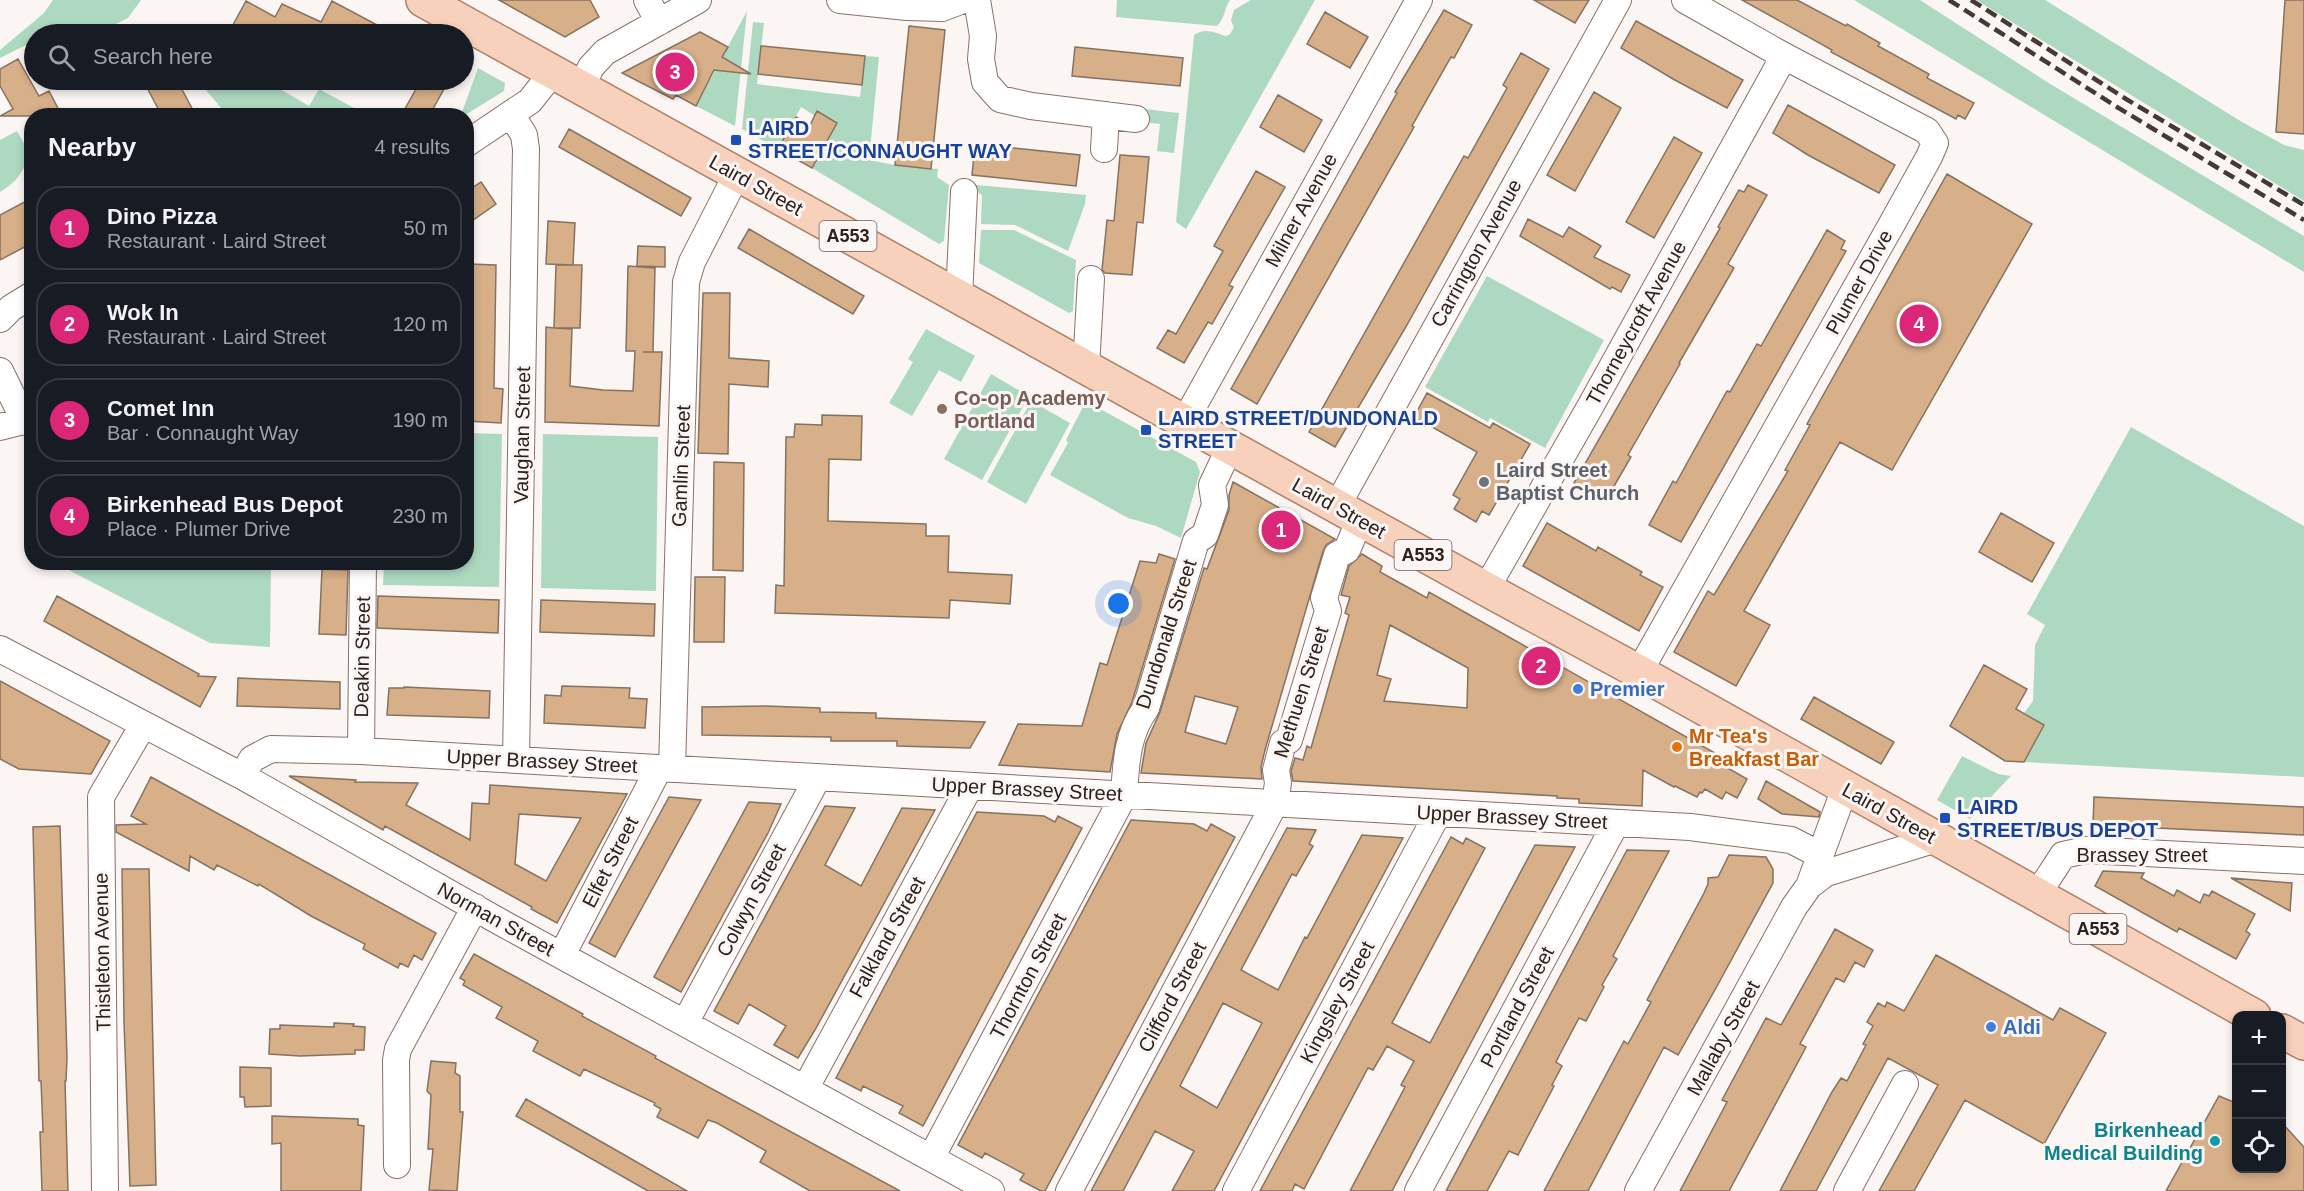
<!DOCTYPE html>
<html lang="en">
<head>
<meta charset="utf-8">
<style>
	body { margin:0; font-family:Arial,sans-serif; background:#20242c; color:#f1f3f6 }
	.controls { position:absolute; right:18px; bottom:18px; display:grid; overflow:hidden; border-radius:12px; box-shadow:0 3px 9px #0003 }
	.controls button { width:54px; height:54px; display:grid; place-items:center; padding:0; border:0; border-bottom:2px solid #363941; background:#171b24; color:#f1f3f6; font:30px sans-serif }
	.you { position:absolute; left:1119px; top:604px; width:21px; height:21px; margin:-15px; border:4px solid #fff; border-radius:50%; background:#1a73e8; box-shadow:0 0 0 9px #1a73e833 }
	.badge { display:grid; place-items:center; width:39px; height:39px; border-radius:50%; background:#db2777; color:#fff; font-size:20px; font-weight:700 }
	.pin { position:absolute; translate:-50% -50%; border:3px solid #fff; box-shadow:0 2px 6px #0006 }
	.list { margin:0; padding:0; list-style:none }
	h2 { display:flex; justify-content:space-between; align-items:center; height:78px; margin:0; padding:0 24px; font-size:26px }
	h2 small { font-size:20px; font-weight:400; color:#9ea1a6 }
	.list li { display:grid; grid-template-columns:39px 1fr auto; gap:18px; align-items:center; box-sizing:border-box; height:84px; margin:0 12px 12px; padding:0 12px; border:2px solid #363941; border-radius:24px }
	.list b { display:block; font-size:22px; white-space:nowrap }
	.list p { margin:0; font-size:20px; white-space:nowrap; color:#9ea1a6 }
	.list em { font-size:20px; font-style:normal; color:#9ea1a6 }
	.icon { flex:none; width:33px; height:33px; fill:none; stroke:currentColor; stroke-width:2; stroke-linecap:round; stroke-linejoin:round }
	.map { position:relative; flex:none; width:2304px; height:1191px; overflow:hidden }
	.search { position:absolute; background:#171b24; box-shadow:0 3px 9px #0003; left:24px; top:24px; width:450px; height:66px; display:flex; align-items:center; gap:15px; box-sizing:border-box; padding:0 21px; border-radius:33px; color:#9ea1a6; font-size:22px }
	.panel { position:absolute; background:#171b24; box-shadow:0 3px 9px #0003; left:24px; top:108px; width:450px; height:462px; border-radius:24px }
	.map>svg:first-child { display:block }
</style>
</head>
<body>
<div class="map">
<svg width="2304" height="1191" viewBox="0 0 2304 1191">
	<rect width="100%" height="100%" fill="#fbf5f3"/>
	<path fill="#aed9c1" d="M53,0h88l-13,18 -33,16h-39l-2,-3 -7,3h-13v7l-34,17v-8l44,-37z
		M1117,0h113c-6,9 -5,18 -13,26l-101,-9z
		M1251,0h64l-129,229 -10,-7 18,-187c9,-7 20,-4 30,1l5,-1 5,-7 -3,-8 3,-10z
		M1854,0h66l127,82 257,154v36z
		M1976,0h69l197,122 42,23 20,5v51z
		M747,11l-12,115 -39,-20z
		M753,22l11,1 -7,61 103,13 5,-41 14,1 -10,103 26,5 43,4 -1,8 12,8 -5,56 -5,3 -127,-76 25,-45 -19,-11 -3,4 -14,-9 -23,42 -36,-20z
		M478,68l27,15 -1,8 -39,24h-4z
		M198,80h67l44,26 10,-17 48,26h-141c-8,-13 -19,-22 -28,-35z
		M1144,109l35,4 -5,40 -17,-2 3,-27 -17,-2z
		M17,131c3,6 10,15 10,22 1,17 -14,32 -27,39v-52z
		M966,184l120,11 -1,9 -17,47 -53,-26 -34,-1 1,-29z
		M981,230h33l62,30 -3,51 -4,2 -90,-50z
		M1487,276l117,64 -59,108 -55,-30 -2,4 -63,-35z
		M926,329l49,27 -14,26 -22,-12 -27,46 -23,-13 24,-41 -5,-3z
		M991,374l38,22 -47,84 -38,-21z
		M1031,401l39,22 -44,81 -39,-22z
		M1086,401l110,61 4,10 -19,66 -25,-12 -28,-8 -78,-43 18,-32 -2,-3z
		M2131,427l173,99v251l-280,-15 19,-37 -19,-12 9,-12 2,-56 10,-20 -18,-11z
		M467,433l35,1 -3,153 -116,-2 1,-22 82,-1z
		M543,434l115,3 -2,154 -115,-3z
		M55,563h216l-1,84 -60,-4z
		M1962,756l36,18 13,2 -41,43 -33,-19z"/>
	<path fill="#d7af89" stroke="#867260" stroke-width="1.5" fill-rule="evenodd" d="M499,0h91l9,17 -34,20z
		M1534,0h55l-14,23z
		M1742,0h55l49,26 1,-2 33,19 -2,3 51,28 -2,4 47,25 -9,16 -7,-4 -2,4 -125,-67 1,-2z
		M2285,0h19v134l-28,-2z
		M246,1l29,16 7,-13 39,18 11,-21 62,33h-166z
		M1444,10l28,15 -18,33 -3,-1 -39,69 2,1 -157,277 -26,-15 166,-296 -2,-1z
		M1325,12l43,25 -18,31 -43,-24z
		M1636,21l107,59 -16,28 -54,-29 -52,-31z
		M909,26l36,4 -14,139 -36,-4z
		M700,32l28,15 -6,10 29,17 -37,-4 -18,36 -20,-11 -3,4 -51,-26z
		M761,46l104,10 -3,29 -104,-11z
		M1075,47l108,11 -3,28 -108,-10z
		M1521,53l28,16 -142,256 -72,122 -26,-15 155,-276 4,2 39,-70 -4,-3z
		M18,59l21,37 10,-5 13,25h-62l13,-7 -13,-23v-17z
		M143,80h34l19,36h-34z
		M421,80h28l-20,36h-28z
		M1594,92l27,16 -46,83 -28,-16z
		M1278,95l44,25 -18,32 -44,-25z
		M1788,105l107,60 -16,28 -71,-38 -35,-22z
		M817,111l20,12 -25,45 -34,-19 18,-32 14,8z
		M569,129l122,69 -10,18 -122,-69z
		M1674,137l28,16 -48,85 -28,-16z
		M975,144l105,11 -4,31 -104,-11z
		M1120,155l29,2 -6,66 -6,-1 -5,53 -27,-2 -3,-3 5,-50 7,1z
		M1256,171l29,16 -56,98 4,2 -21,37 -4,-2 -24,41 -27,-15 11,-18 8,4 47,-83 -9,-5z
		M1947,174l85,50 -140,246 -52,-28 -96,169 26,14 -34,61 -62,-34 34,-61 6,4 74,-124 -3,-1 25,-45 -3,-1z
		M481,182l15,22 -30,21v-33z
		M1748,185l19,10 -39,69 6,4 -55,95 1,1 -52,91 3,2 -25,43 -32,-17 146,-255 -2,-1 21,-37 5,2z
		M32,198v45l-32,17v-45z
		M1528,219l35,18 6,-10 32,19 -7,11 36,18 -9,17 -9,-5 -2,2 -90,-53z
		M548,221l27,2 -2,42 -27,-1z
		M749,229l115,67 -11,18 -115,-66z
		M1827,230l18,11 -4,8 5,2 -165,291 -32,-17 24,-44 3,2 51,-92 3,1 27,-48 4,2z
		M638,246l27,1v20l-28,-1z
		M469,264l27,1 -2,123 9,1 -2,34 -35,-2z
		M556,265h26l-2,63h-25l17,1 -2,57 33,4 30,1 2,-40h-9l2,-85 27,2 -2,84h-10h19l-3,74 -114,-4 1,-95 8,1z
		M703,293h27l-1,65 40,3 -1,26 -39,-3 -1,70 -30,-1z
		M1427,393l63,35 3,-5 37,21 -41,71 -7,-4 -6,11 -22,-13 6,-10 -7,-4 24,-43 -63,-35z
		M822,415l40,1 -1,44 -32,-1 -1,62 98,3v12h23l-1,36 64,3 -2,29 -60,-4 -1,18 -174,-5 1,-28 8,1 2,-149h8l1,-13 27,1z
		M714,462l30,1 -1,108 -30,-1z
		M1233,482l102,57 -9,6 -3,6 -58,199 -4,17 1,12 -121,-6 5,-30 14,-31 44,-144 3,1 22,-59v-15zM1195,696l43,11 -12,37 -41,-12z
		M2001,513l53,30 -22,39 -53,-30z
		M1547,523l49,28 2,-4 44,25 -2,3 23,12 -24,44 -116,-65z
		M1159,554l16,5 -43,143 -15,32 -7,38 -111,-7 19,-41 64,2 18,-63 7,2 33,-104 16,2z
		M1362,554l20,12 -2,6 20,11 27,15 2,-6 293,165 -3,6 28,16 -10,19 -11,-6 -4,7 -17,-10 -3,4 -2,-1 -3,5 -22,-11 -1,1 -31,-17 -1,36 -63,-3v-4l-22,-1v-2l-264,-15 -2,-10 4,-13 8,2 4,-14 4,2 38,-133 -4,-2 5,-16 -9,-2 8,-29zM1390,625l78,43 -1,40 -83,-7 7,-22 -14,-4z
		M322,569l26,1 -2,65 -27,-1z
		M695,577h30l-1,65h-30z
		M57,596l142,78 -1,2 18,1 -16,30 -156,-86z
		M378,596l121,4 -1,33 -121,-5z
		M541,600l114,4 -1,32 -114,-4z
		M1984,665l43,24 -11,20 28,16 -20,37 -19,-1 -55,-35z
		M238,678l102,4v27l-103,-3z
		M0,681l110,60 -19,33 -72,-5 -19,-10z
		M562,686l68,2 -1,10 18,1 -2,29 -101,-5 1,-28 16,1z
		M404,687l86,4 -1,27 -102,-3 2,-27h15z
		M1814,697l80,45 -13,22 -80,-45z
		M765,706l55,2v4l56,1v5l109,4 -15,26 -73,-2v-5h-66v-4l-129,-2v-28z
		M289,776l67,4 -1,2 63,1 -12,22 64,35 2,-37 17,1 1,-19 137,9 -70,129 -26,-14 1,-2 -111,-61 -36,-20 -2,4zM519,814l62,4 -35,63 -31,-17z
		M151,777l285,156 -14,27 -8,-5 -6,12 -8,-4 -2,5 -35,-19 2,-5 -54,-28 -52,-32 -1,2 -41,-21 -3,5 -24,-14 -1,15 -73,-39v-7l30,-1 -15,-8z
		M1766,781l54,31 -1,5 -37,-3 -24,-15z
		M669,797l32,3 -86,157 -26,-14z
		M2094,797l210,10v28l-211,-10z
		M749,802l32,2 -13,29 -87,159 -27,-15z
		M825,806l30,2 -30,57 36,21 41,-78 33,2 -120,220 -17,28 -24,-13 12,-19 -37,-22 -11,20 -24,-13z
		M977,812l67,4 11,6 3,-6 24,12 -159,298 -24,-13 4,-7 -40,-20 -2,5 -25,-13z
		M1131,820l63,4 13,7 4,-7 24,13 -190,354h-4l-21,-11 4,-6 -39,-21 -3,5 -24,-13z
		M60,826l7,232 -1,23h-1l3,110h-26l-2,-59h3l-2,-51h-2l-6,-254z
		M1287,828l29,2 -7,14 4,2 -17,30 -4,-2 -51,96 37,20 27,-53 2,1 55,-103 41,3 -189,353h-42l22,-40 -39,-20 -32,60h-32zM1223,1003l39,20 -45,85 -37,-22z
		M1451,837l12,7 3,-6 19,10 -93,175 38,20 105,-198 40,2 -183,344h-42l55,-104 -4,-2 13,-24 -27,-15 -14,24 -5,-2 -64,121 -9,-5 -3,7h-32z
		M1627,850l42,1 -56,105 4,3 -15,26 2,2 -18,34 -7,-3 -19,36 -4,8 6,4 -10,19 2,1 -36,69 -9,-4 -22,40h-41z
		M1729,855l37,2 7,12v14l-57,105 -38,67 -14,-8 -76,144h-44l80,-150 4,3 23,-42 -4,-2 57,-107 4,-9v-6l10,-1z
		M122,869h27l7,316 -26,1 -6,-164z
		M2103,871l41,2 -3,5 33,18 3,-6 23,13 4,-9 5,2 3,-5 43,23 -9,17 4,3 -14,25 -57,-31 -2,4 -82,-46z
		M2231,878l61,5 -2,28z
		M1835,929l38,21 -9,17 -9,-5 -11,20 -8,-4 -36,66 6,3 -77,144h-49l47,-89 -5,-2 44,-82 15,7z
		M474,954l109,60 -1,2 74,40 -1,2 245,133h-90l-50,-29 6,-11 -49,-28 -9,-3 -10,18 -41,-21 4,-8 -7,-4 1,-2 -71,-34 -4,7 -47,-25 5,-10 -42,-23 6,-11 -39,-22 2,-4 -5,-3z
		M1936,955l117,65 7,-12 46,25 -62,111 -79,-44 -51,91h-35l59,-106 -50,-27 -72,133h-36l52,-99 9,-14 6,3 19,-36 -3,-1 10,-18 -6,-4 11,-19 7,4 2,-5 17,9z
		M334,1023l20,1 -1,2 12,1 -1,23h-9v4l-55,2 -31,-2 1,-25h10v-4l54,2z
		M431,1061l25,2 -1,10 5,3v36h3l-6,79 -28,-1 4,-41h-5l3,-54 -4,-4z
		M240,1067l31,1v38l-26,1 -1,-10h-4z
		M2219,1096l17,7v65h46v-45l22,24v44h-138z
		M526,1099l88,50 73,42h-39l-84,-48 -48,-27z
		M272,1116l86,3v6l6,1 -3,65h-80v-48l-9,1z"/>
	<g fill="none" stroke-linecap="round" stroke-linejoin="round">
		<defs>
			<path id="minor" d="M647,0l12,22
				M840,0l67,7 35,1 21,-8
				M977,0l6,36 -2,23 4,23 15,17 31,7 105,13
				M581,88l10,-21 14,-15 93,-52
				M511,114l13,21 2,14 -10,611
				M466,144l64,-43 23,-29
				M1104,149l2,-34
				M959,298l5,-106
				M0,319l11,-11 21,-13
				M1086,368l5,-89
				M0,371l25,51
				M1185,421l234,-421
				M0,427l32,-8
				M1337,506l281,-506
				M1486,589l104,-182 194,-351
				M0,649l242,127 260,147 489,268
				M1639,672l254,-450 36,-65 6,-14 -8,-12 -143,-75 -99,-56
				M361,751l2,-189
				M672,769l14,-487 6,-20 45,-88
				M242,776l10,-17 19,-10 90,2 1329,76 101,13 29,15
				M1809,886l17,-13 110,-34
				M2037,895l26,-40 23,-5 218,11
				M562,955l97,-187
				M685,1023l133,-246
				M805,1089l165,-303
				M931,1158l193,-363c2,-32 3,-61 22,-87l50,-167 9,-6 10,-30 -3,-20 18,-38
				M397,1165l-1,-105 2,-11 77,-142
				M105,1191l-4,-394 42,-72
				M1069,1191l206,-388 3,-20 -2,-13 7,-27 6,-3 39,-129 -4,-13 13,-43 10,-5 13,-31
				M1236,1191l202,-378
				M1418,1191l198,-368
				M1638,1191l156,-284 15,-21 36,-98
				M1847,1191l58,-107"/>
			<path id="primary" d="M423,0l1063,589 153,83 615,344
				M2282,1031l22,12"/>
		</defs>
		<use href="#minor" stroke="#8b7066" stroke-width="28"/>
		<use href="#primary" stroke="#ad8068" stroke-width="36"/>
		<use href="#minor" stroke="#fff" stroke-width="26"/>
		<use href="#primary" stroke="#f7d1bc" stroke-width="33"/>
		<path stroke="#443935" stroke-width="4.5" stroke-dasharray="12 6" stroke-linecap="butt" d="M1949,0l168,107 187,113
			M1971,0l155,99 178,106"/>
	</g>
	<g fill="#1a4fb4" stroke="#fbf5f3" stroke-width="2">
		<rect x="730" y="134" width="12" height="12" rx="3"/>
		<rect x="1140" y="424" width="12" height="12" rx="3"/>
		<rect x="1939" y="812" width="12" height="12" rx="3"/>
	</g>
	<circle fill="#8d6e63" stroke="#fbf5f3" stroke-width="2" cx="942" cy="409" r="6"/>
	<circle fill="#6b7280" stroke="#fbf5f3" stroke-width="2" cx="1484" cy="482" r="6"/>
	<g fill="#3f7fe0" stroke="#fbf5f3" stroke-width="2">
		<circle cx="1578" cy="689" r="6"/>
		<circle cx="1991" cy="1027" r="6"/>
	</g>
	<circle fill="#e8710a" stroke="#fbf5f3" stroke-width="2" cx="1677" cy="747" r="6"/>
	<circle fill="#0f9aa8" stroke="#fbf5f3" stroke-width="2" cx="2215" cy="1141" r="6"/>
	<g text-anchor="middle" stroke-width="6" stroke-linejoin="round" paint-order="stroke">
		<g fill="#fbf5f3" stroke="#6a615d" stroke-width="1.5">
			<rect x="819.5" y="221" width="57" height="30" rx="4.5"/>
			<rect x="1394.5" y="540" width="57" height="30" rx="4.5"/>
			<rect x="2069.5" y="914" width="57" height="30" rx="4.5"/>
		</g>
		<g font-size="18" font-weight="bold" fill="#2c211d">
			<text x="848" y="242">A553</text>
			<text x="1423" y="561">A553</text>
			<text x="2098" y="935">A553</text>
		</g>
		<g font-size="20" font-weight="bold" fill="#164399" stroke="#fbf5f3" text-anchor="start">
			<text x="748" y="135">LAIRD<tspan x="748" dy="23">STREET/CONNAUGHT WAY</tspan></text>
			<text x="1158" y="425">LAIRD STREET/DUNDONALD<tspan x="1158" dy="23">STREET</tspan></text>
			<text x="1957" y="814">LAIRD<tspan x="1957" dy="23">STREET/BUS DEPOT</tspan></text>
		</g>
		<g font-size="20" fill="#2c211d" stroke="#fbf5f3">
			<text transform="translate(756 185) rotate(29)" y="7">Laird Street</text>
			<text transform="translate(1301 210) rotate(-61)" y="7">Milner Avenue</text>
			<text transform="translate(1476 253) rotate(-61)" y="7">Carrington Avenue</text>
			<text transform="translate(1859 282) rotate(-61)" y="7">Plumer Drive</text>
			<text transform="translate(1636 323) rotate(-61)" y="7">Thorneycroft Avenue</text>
			<text transform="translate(522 435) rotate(-89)" y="7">Vaughan Street</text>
			<text transform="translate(681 466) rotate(-88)" y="7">Gamlin Street</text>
			<text transform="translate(1339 508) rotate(29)" y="7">Laird Street</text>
			<text transform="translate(1166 634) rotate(-72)" y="7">Dundonald Street</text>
			<text transform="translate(362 657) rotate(-89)" y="7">Deakin Street</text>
			<text transform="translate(1301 692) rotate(-72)" y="7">Methuen Street</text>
			<text transform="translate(542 761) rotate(3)" y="7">Upper Brassey Street</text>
			<text transform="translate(1027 789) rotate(3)" y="7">Upper Brassey Street</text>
			<text transform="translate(1889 813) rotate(29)" y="7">Laird Street</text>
			<text transform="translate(1512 817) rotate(3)" y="7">Upper Brassey Street</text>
			<text x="2142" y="862">Brassey Street</text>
			<text transform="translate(610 862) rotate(-63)" y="7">Elfet Street</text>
			<text transform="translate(751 900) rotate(-62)" y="7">Colwyn Street</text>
			<text transform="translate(496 919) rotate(29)" y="7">Norman Street</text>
			<text transform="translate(887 937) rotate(-61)" y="7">Falkland Street</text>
			<text transform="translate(102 952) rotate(-91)" y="7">Thistleton Avenue</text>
			<text transform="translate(1028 976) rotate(-62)" y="7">Thornton Street</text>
			<text transform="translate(1172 997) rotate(-62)" y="7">Clifford Street</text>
			<text transform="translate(1337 1002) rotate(-62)" y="7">Kingsley Street</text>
			<text transform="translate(1517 1007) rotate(-62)" y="7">Portland Street</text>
			<text transform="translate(1723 1038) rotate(-61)" y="7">Mallaby Street</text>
		</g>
		<g font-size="20" font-weight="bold" fill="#785e54" stroke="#fbf5f3" text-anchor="start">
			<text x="954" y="405">Co-op Academy<tspan x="954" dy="23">Portland</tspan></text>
		</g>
		<g font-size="20" font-weight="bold" fill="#5b616d" stroke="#fbf5f3" text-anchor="start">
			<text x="1496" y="477">Laird Street<tspan x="1496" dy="23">Baptist Church</tspan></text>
		</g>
		<g font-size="20" font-weight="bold" fill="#366cbe" stroke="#fbf5f3" text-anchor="start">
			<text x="1590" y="696">Premier</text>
			<text x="2003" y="1034">Aldi</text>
		</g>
		<g font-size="20" font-weight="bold" fill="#c56008" stroke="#fbf5f3" text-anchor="start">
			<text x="1689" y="743">Mr Tea's<tspan x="1689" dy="23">Breakfast Bar</tspan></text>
		</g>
		<g font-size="20" font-weight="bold" fill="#0d838f" stroke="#fbf5f3" text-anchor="end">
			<text x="2203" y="1137">Birkenhead<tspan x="2203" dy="23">Medical Building</tspan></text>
		</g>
	</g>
</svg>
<div class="controls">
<button>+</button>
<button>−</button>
<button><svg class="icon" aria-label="locate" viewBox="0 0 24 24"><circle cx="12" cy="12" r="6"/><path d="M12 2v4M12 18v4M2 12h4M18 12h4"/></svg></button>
</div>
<div class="you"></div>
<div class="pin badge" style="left:1281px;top:530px">1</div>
<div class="pin badge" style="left:1541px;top:666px">2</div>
<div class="pin badge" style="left:675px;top:72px">3</div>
<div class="pin badge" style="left:1919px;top:324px">4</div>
<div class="search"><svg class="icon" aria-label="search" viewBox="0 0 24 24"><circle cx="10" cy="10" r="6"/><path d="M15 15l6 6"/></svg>Search here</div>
<section class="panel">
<h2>Nearby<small>4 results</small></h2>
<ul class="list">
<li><span class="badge">1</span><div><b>Dino Pizza</b><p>Restaurant · Laird Street</p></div><em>50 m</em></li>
<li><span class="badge">2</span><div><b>Wok In</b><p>Restaurant · Laird Street</p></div><em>120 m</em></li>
<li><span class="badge">3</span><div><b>Comet Inn</b><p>Bar · Connaught Way</p></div><em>190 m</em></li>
<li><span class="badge">4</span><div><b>Birkenhead Bus Depot</b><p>Place · Plumer Drive</p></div><em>230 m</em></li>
</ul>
</section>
</div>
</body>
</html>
